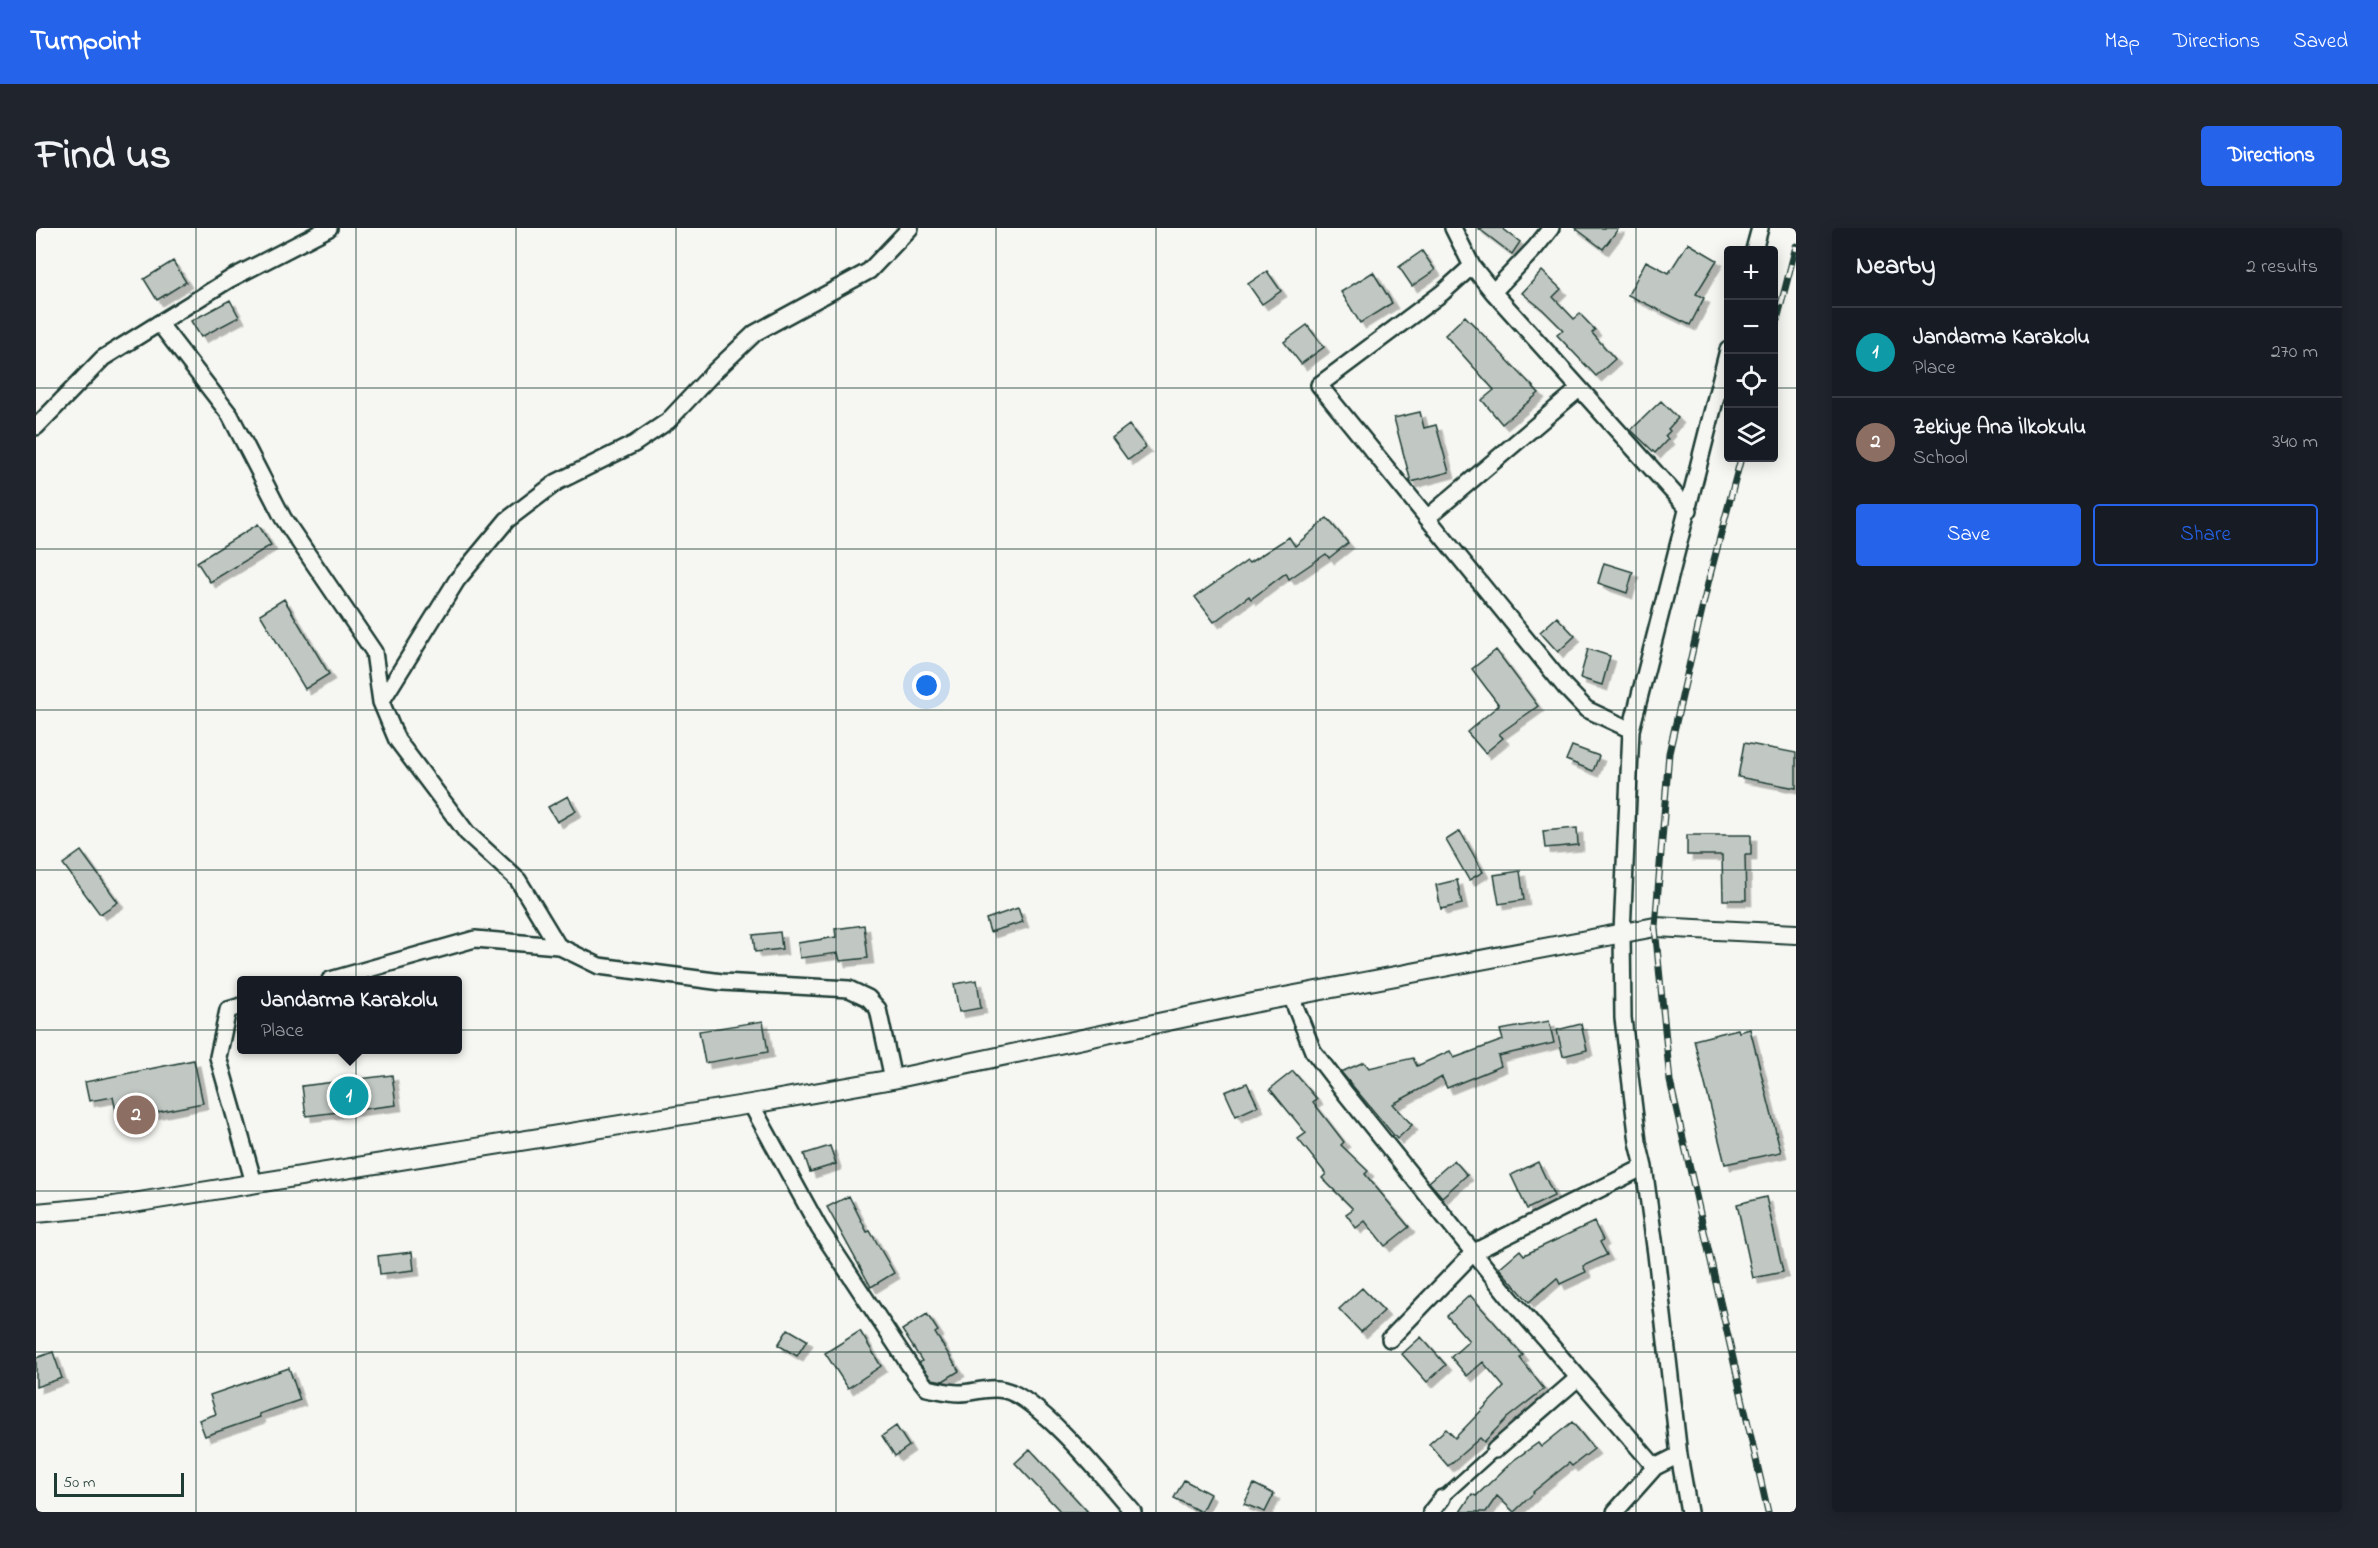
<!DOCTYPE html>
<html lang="en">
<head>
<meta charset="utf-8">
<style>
	body { margin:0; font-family:"Indie Flower",sans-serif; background:#20242c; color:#f1f3f6 }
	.controls { position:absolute; right:18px; top:18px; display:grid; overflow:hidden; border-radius:6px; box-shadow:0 3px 15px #0003 }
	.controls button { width:54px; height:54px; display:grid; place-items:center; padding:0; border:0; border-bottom:2px solid #363941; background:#171b24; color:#f1f3f6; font:30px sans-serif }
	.scale { position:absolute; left:18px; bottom:15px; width:130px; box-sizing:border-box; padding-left:6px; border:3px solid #1f3d34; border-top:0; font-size:16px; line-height:21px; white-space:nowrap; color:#1f3d34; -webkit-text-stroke:4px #f6f6f2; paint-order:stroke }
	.you { position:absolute; left:891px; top:458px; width:21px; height:21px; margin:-15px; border:4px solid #fff; border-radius:50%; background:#1a73e8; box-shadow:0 0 0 9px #1a73e833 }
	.badge { display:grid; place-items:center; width:39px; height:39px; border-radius:50%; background:#2563eb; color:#fff; font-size:20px; font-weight:700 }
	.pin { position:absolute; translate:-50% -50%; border:3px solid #fff; box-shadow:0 2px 6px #0006 }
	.popup { position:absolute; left:201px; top:748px; width:225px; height:78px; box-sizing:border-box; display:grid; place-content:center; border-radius:6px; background:#171b24; filter:drop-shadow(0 2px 4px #0005); font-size:20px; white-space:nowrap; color:#9ea1a6 }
	.popup b { font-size:22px; color:#f1f3f6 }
	.popup::after { content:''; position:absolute; left:50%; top:100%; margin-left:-12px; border:12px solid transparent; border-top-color:#171b24 }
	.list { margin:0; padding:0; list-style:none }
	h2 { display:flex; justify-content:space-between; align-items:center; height:78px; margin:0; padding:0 24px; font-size:26px }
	h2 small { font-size:20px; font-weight:400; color:#9ea1a6 }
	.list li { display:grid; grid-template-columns:39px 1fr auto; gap:18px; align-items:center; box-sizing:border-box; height:90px; padding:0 24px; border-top:2px solid #363941 }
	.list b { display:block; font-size:22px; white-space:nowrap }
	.list p { margin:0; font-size:20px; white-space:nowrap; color:#9ea1a6 }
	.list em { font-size:20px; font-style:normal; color:#9ea1a6 }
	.actions { display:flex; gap:12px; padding:18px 24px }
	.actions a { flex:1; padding:14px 0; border:2px solid #2563eb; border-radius:6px; text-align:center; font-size:21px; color:#2563eb }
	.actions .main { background:#2563eb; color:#fff }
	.icon { flex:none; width:33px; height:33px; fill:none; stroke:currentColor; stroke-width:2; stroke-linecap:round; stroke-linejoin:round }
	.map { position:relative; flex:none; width:1760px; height:1284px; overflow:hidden; border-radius:6px }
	header { display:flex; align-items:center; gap:36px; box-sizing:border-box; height:84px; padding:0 30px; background:#2563eb; color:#fff }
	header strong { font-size:28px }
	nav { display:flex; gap:33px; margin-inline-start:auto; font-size:21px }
	.intro { display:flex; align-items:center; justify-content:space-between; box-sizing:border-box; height:144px; padding:0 36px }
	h1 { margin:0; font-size:42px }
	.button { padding:15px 27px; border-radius:6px; background:#2563eb; color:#fff; font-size:21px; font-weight:700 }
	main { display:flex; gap:36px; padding:0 36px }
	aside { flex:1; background:#171b24; border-radius:6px; box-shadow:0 3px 15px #0003 }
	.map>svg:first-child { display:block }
</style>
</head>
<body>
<header>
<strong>Turnpoint</strong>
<nav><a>Map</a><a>Directions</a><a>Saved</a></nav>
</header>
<div class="intro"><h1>Find us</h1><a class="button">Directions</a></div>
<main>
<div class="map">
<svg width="1760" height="1284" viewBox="0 0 1760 1284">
	<defs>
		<filter id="shadow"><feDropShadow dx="5.5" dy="5.5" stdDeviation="0" flood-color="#0004"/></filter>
	</defs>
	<rect width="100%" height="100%" fill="#f6f6f2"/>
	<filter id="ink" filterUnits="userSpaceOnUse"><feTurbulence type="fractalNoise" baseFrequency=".0167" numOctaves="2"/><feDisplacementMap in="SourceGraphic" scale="12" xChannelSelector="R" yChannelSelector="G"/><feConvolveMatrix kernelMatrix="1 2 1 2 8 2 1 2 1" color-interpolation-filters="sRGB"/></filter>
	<g filter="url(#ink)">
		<path fill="#c1c8c3" stroke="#1f3d34" stroke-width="1.5" filter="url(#shadow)" d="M1442,0h24l18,14 -8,12z
			M1539,0h44l-16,21z
			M1652,15l29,17 -21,34 8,4 -14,27 -62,-30 18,-34 23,12z
			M1386,23l13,19 -23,16 -13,-19z
			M137,33l13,21 -29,18 -13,-21z
			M1231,43l14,20 -19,13 -14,-20z
			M1506,43l19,18 -8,8 21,22 6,-5 15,16 -3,3 23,26 -19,17 -39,-41 6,-5 -21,-21 -20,-16z
			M1337,44l19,31 -32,20 -19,-31z
			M194,72l9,17 -38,20 -10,-16z
			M1429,88l74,77 -37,31 -20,-24 12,-10 -49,-55z
			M1271,97l17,22 -23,17 -17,-22z
			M1625,173l17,17 -10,11 2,2 -5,5 3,3 -13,14 -24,-23z
			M1384,184l4,16 12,-3 13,47 -38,10 -17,-64z
			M1093,197l17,22 -18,13 -16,-22z
			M1291,290l21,25 -19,15 -3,-4 -37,25 -3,-6 -35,26 -2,-3 -35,26 -19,-25 52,-36 2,2 40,-26 6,9z
			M222,296l13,21 -61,37 -13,-20z
			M1568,335l29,9 -6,21 -29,-10z
			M248,371l45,75 -24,15 -45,-75z
			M1521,389l18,19 -17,16 -18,-20z
			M1552,421l22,7 -8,29 -22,-7z
			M1460,422l42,56 -39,28 4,4 -18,15 -18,-21 32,-27 -27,-36z
			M1708,515l52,10v35l-58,-11z
			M1536,518l27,10 -6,15 -27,-11z
			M532,568l8,15 -19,11 -9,-15z
			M1541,600l1,17 -33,3 -2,-17z
			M1424,603l23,41 -14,8 -23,-40z
			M1651,607h64v20h-6l1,45h-23l-1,-45h-35z
			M45,623l37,51 -18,12 -37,-50z
			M1484,643l4,29 -25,4 -5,-29z
			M1421,652l5,24 -21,5 -5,-24z
			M982,680l5,14 -33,10 -4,-13z
			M828,697l4,33 -28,3 -2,-8 -38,5 -2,-15 38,-6 -1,-8z
			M744,704l2,17 -27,3 -2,-17z
			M941,752l4,28 -22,4 -5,-28z
			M727,793l5,31 -63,11 -6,-32z
			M1513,793l5,22 -56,13 3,10 -54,22 -5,-11 -49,27 19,21 -15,14 -56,-67 23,-10 5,6 44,-10 4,8 33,-15 4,7 49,-18 -3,-10z
			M1545,796l6,26 -24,6 -6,-26z
			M1702,801l1,3 11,-3 31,123 -56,12 -31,-124z
			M158,832l9,43 -85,17 -5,-23 -24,4 -4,-19z
			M1257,843l24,28 -4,3 31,40 -3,3 27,26 -3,3 44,53 -24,19 -20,-25 -9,7 -10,-14 7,-5 -31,-31 4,-4 -28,-35 8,-6 -36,-44z
			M356,847l4,30 -90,11 -4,-30z
			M1211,855l11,23 -22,10 -11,-24z
			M794,918l6,18 -26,8 -6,-18z
			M1418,932l13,15 -25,22 -13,-15z
			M1502,934l16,34 -27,13 -16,-34z
			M813,968l18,36 3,-1 24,42 -23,14 -44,-80z
			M1730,969l17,75 -30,6 -16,-74z
			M1558,994l9,18 -3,2 7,13 -24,11 3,6 -26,12 -3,-6 -28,24 -30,-34 21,-18 4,5z
			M376,1024l2,18 -34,4 -2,-18z
			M1326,1060l22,23 -23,21 -22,-23z
			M1434,1067l53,60 -3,3 24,31 -37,29 -23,24 -4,-4 -32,28 -19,-22 17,-15 9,9 49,-51 -21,-25 -16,14 -16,-19 18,-16 -22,-25z
			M891,1086l11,17 -3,2 24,38 -16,10 -11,-2 -13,-16 3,-2 -20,-31z
			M752,1101l19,11 -10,16 -19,-11z
			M824,1103l21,35 -33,22 -23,-35z
			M1385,1109l25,28 -19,17 -25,-28z
			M17,1124l9,26 -26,9v-29z
			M253,1140l11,32 -41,14 1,3 -55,19 -6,-16 17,-6 -6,-19z
			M1536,1194l22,27 -22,17 -3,-3 -36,29 1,1 -20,19 -17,-16 -11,16h-26l12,-18 4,2 38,-36 24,-17 3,4z
			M860,1198l13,20 -14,10 -13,-20z
			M994,1221l58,63h-27l-46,-49z
			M1148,1252l26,14 -9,18 -27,-14z
			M1218,1256l20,10 -9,18 -21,-8z"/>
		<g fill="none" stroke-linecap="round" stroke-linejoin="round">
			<defs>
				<path id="pedestrian" d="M1406,1270l53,-48"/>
				<path id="minor" d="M1417,0l19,38 21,26 196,218
					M1718,22l6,-22
					M1436,38l-30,27 -123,92 246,302 21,22 45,21
					M1457,64l42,-44 16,-20
					M123,95l71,92 53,103 91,134 7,50 16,38 70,93 51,47 40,66
					M0,199l67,-69 127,-79 99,-51
					M1391,290l152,-129
					M345,474l76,-122 50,-60 50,-38 77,-38 34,-23 47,-50 40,-38 114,-62 41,-43
					M294,752l145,-41 83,7 41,20 123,16 127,7 19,9 10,11 15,70
					M1255,768l22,55 33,43 164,204 145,169 24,-12
					M205,778l-13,4 -10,47 36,126
					M715,876l68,124 93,141 15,19c11,2 21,5 32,5 15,0 30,-7 45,-3 35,7 104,93 129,122
					M1354,1111l84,-87 170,-85
					M1459,1222l83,-72
					M1395,1284l11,-14
					M1579,1284l40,-45
					M1653,1284l-10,-57 -23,-201 -12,-87 -6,-25 -15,-124 -1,-85 9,-203 97,-380"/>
				<path id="tertiary" d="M0,985l78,-7 637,-102 142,-25 360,-76 402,-76 141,7"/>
			</defs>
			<use href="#pedestrian" stroke="#1f3d34" stroke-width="15"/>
			<use href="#minor" stroke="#1f3d34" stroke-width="20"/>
			<use href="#tertiary" stroke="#1f3d34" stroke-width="22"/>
			<use href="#pedestrian" stroke="#f6f6f2" stroke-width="10"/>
			<use href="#minor" stroke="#f6f6f2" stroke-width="15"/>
			<use href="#tertiary" stroke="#f6f6f2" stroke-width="18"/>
			<defs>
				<path id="rail" d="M1738,104l22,-86
					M1705,230l-32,121 -40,174 -14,174 15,154 98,431"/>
			</defs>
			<use href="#rail" stroke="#1f3d34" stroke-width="7"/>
			<use href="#rail" stroke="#f6f6f2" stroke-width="4.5" stroke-dasharray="14" stroke-linecap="butt"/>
		</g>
	</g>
	<path fill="none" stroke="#1f3d34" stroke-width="1.5" stroke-opacity="0.55" d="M160,0v1284M320,0v1284M480,0v1284M640,0v1284M800,0v1284M960,0v1284M1120,0v1284M1280,0v1284M1440,0v1284M1600,0v1284M0,160h1692M1738,160h22M0,321h1760M0,482h1760M0,642h1760M0,802h1760M0,963h1760M0,1124h1760"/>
</svg>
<div class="controls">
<button>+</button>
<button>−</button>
<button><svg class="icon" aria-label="locate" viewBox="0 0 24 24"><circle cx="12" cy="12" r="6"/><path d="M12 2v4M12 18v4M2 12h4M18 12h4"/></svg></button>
<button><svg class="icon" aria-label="layers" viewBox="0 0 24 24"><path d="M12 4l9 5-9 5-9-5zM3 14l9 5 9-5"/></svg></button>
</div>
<div class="scale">50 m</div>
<div class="you"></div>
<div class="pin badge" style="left:313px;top:868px;background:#0f9aa8">1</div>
<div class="popup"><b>Jandarma Karakolu</b>Place</div>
<div class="pin badge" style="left:100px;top:887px;background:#8d6e63">2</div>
</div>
<aside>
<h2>Nearby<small>2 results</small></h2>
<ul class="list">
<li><span class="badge" style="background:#0f9aa8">1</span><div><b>Jandarma Karakolu</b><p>Place</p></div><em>270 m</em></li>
<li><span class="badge" style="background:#8d6e63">2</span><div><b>Zekiye Ana İlkokulu</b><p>School</p></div><em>340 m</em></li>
</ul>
<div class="actions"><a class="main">Save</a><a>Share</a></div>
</aside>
</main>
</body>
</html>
